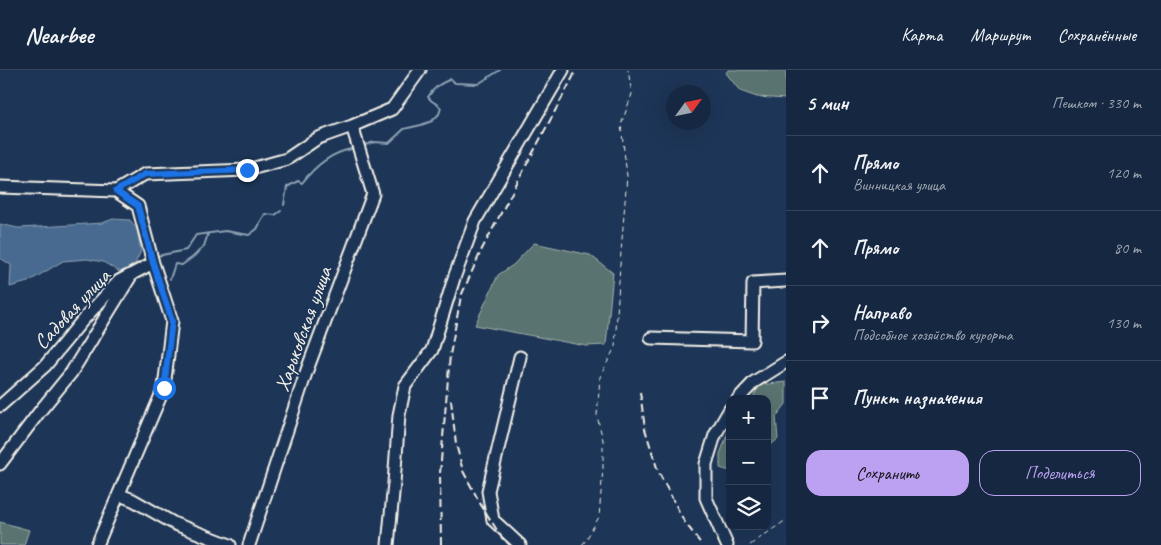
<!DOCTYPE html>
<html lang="ru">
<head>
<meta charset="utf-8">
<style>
	body { margin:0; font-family:Caveat,sans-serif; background:#23344c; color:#f1f3f6 }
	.controls { position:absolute; right:15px; bottom:15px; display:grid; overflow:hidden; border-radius:10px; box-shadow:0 5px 20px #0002 }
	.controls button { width:45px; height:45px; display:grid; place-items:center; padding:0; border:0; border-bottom:1px solid #35445a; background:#162841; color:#f1f3f6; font:25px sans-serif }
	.compass { position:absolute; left:666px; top:15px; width:45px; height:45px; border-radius:50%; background:#162841; box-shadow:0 5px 20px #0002; rotate:57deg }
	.stop { position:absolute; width:15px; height:15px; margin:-11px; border:4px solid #1a73e8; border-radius:50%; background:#fff }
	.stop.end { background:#1a73e8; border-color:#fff; box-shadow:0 1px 5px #0008 }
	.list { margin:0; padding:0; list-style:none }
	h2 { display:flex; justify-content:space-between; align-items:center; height:65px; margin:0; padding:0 20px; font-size:21px }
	h2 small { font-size:16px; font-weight:400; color:#9ea6b1 }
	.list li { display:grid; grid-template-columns:32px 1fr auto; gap:15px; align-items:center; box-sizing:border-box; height:75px; padding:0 20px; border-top:1px solid #35445a }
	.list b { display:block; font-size:19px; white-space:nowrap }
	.list p { margin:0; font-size:16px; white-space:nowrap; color:#9ea6b1 }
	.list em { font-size:16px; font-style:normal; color:#9ea6b1 }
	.actions { display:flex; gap:10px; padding:15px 20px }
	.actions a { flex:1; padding:11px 0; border:1px solid #bca0f2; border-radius:15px; text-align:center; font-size:18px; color:#bca0f2 }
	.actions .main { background:#bca0f2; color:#111 }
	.icon { flex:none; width:28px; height:28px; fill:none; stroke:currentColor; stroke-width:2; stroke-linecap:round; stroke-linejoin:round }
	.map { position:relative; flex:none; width:786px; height:475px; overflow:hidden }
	header { display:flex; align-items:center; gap:30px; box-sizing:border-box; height:70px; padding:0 25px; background:#162841; border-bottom:1px solid #35445a }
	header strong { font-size:24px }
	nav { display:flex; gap:28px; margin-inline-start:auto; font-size:18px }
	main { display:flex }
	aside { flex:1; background:#162841 }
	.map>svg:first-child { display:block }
</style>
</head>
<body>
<header>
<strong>Nearbee</strong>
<nav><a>Карта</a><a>Маршрут</a><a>Сохранённые</a></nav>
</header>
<main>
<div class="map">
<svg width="786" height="475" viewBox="0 0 786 475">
	<rect width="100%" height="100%" fill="#1d3557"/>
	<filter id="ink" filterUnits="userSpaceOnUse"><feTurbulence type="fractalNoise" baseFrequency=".02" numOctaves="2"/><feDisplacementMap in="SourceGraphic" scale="10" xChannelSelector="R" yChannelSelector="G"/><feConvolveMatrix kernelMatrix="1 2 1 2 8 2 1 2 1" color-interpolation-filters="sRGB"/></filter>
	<g filter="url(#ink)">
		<path fill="#59736f" stroke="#a6b2ac" d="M728,0h58v29l-29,-2 -17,-6 -14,-18z
			M534,173l56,12 23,18 -7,72 -20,1 -111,-21 23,-50 15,-10z
			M786,312v22l-10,13 2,22 -11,9v-49h-15l8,-14z
			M730,357v44l-10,-3v-14z
			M0,452l29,8 -5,15h-24z"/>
		<path fill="#4a6b90" stroke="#8ea1b3" d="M113,149l17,1 7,9 4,22 -7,15 -14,6 -17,-10 -16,-3 -24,2 -35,21 -18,5 1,-22 -11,-7v-34l18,4 38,-2 46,-3z"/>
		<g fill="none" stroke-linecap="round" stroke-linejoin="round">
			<path stroke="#8ea1b3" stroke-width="2" d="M365,75l9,-3 15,1 15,-14 17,-4 11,-4 7,-7 2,-6c-4,-5 -9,-5 -13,-11 6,-10 13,-14 23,-18l4,4 23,1 22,-14
				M284,135l3,-18 11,-6 4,2c13,-17 29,-30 49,-34
				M157,186l29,-6 10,-15 29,-4 24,4 8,-6 8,-15 10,1 6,-4
				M170,209l5,-15 7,1 11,-8 11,-11 4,-12"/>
			<defs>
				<path id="minor" d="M0,117l116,4 29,-17 102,-4 40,-11 31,-21 34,-12 40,-17 28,-39
					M651,268l101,3 1,-58 33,-2
					M738,329l16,-17 32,-20
					M0,336l45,-40 37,-45 37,-40 34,-18
					M0,394l40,-53 31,-38 61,-99
					M120,425l13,5 42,24 55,21
					M97,475l67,-157 8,-67 -19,-58 -15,-57 -22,-15
					M249,475l58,-175 66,-176 -21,-68
					M388,475l6,-62 5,-68 6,-29 27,-36 22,-72 21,-57 88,-151
					M520,475l-27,-25 -5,-29 32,-134
					M727,475l-21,-47v-34l9,-29 15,-26"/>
			</defs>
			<use href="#minor" stroke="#f4f1e8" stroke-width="15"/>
			<path stroke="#f4f1e8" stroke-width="1" stroke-dasharray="5 4" stroke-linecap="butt" d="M582,475l4,-5 13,-23 4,-49v-28l-6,-24 3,-39 15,-30 5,-82 7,-89 -6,-51 11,-31 -4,-24
				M750,475l36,-25"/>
			<use href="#minor" stroke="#1d3557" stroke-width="11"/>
			<path stroke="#f4f1e8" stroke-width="2" stroke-dasharray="8 4" stroke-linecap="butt" d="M640,322l5,37 13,42 26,50 18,24
				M451,330l5,44 7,27 18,34 21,33 8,7
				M441,475l-1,-72 10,-118 11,-59 21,-47 91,-172 2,-7"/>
		</g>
	</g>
	<g fill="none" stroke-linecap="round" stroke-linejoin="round" filter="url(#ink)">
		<path stroke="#1a73e8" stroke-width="6" d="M164,318l8,-67 -19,-58 -15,-57 -22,-15 29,-17 102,-4"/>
	</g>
	<g text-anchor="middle" stroke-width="4" stroke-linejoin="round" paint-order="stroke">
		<g font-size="21" fill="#f4f1e8" stroke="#1d3557">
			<text transform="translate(72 239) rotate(-47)" y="7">Садовая улица</text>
			<text transform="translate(303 259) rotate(-70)" y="7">Харьковская улица</text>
		</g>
	</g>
</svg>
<div class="controls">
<button>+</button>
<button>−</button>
<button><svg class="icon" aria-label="layers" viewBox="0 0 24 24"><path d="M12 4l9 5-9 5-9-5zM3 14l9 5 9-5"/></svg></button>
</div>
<svg class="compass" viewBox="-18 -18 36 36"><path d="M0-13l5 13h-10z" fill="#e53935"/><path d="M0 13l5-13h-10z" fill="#9ea6b1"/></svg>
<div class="stop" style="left:164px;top:318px"></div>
<div class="stop end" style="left:247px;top:100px"></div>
</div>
<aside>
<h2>5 мин<small>Пешком · 330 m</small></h2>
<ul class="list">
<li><svg class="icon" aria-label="ahead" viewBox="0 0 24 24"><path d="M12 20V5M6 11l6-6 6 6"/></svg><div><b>Прямо</b><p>Винницкая улица</p></div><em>120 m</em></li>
<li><svg class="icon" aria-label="ahead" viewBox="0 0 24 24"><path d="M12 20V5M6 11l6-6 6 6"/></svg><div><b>Прямо</b></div><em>80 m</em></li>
<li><svg class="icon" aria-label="right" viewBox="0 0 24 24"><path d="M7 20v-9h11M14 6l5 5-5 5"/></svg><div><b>Направо</b><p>Подсобное хозяйство курорта</p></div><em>130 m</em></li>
<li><svg class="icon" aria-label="arrive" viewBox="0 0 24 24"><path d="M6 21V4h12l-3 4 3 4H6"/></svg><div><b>Пункт назначения</b></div></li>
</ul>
<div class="actions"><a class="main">Сохранить</a><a>Поделиться</a></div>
</aside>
</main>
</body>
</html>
